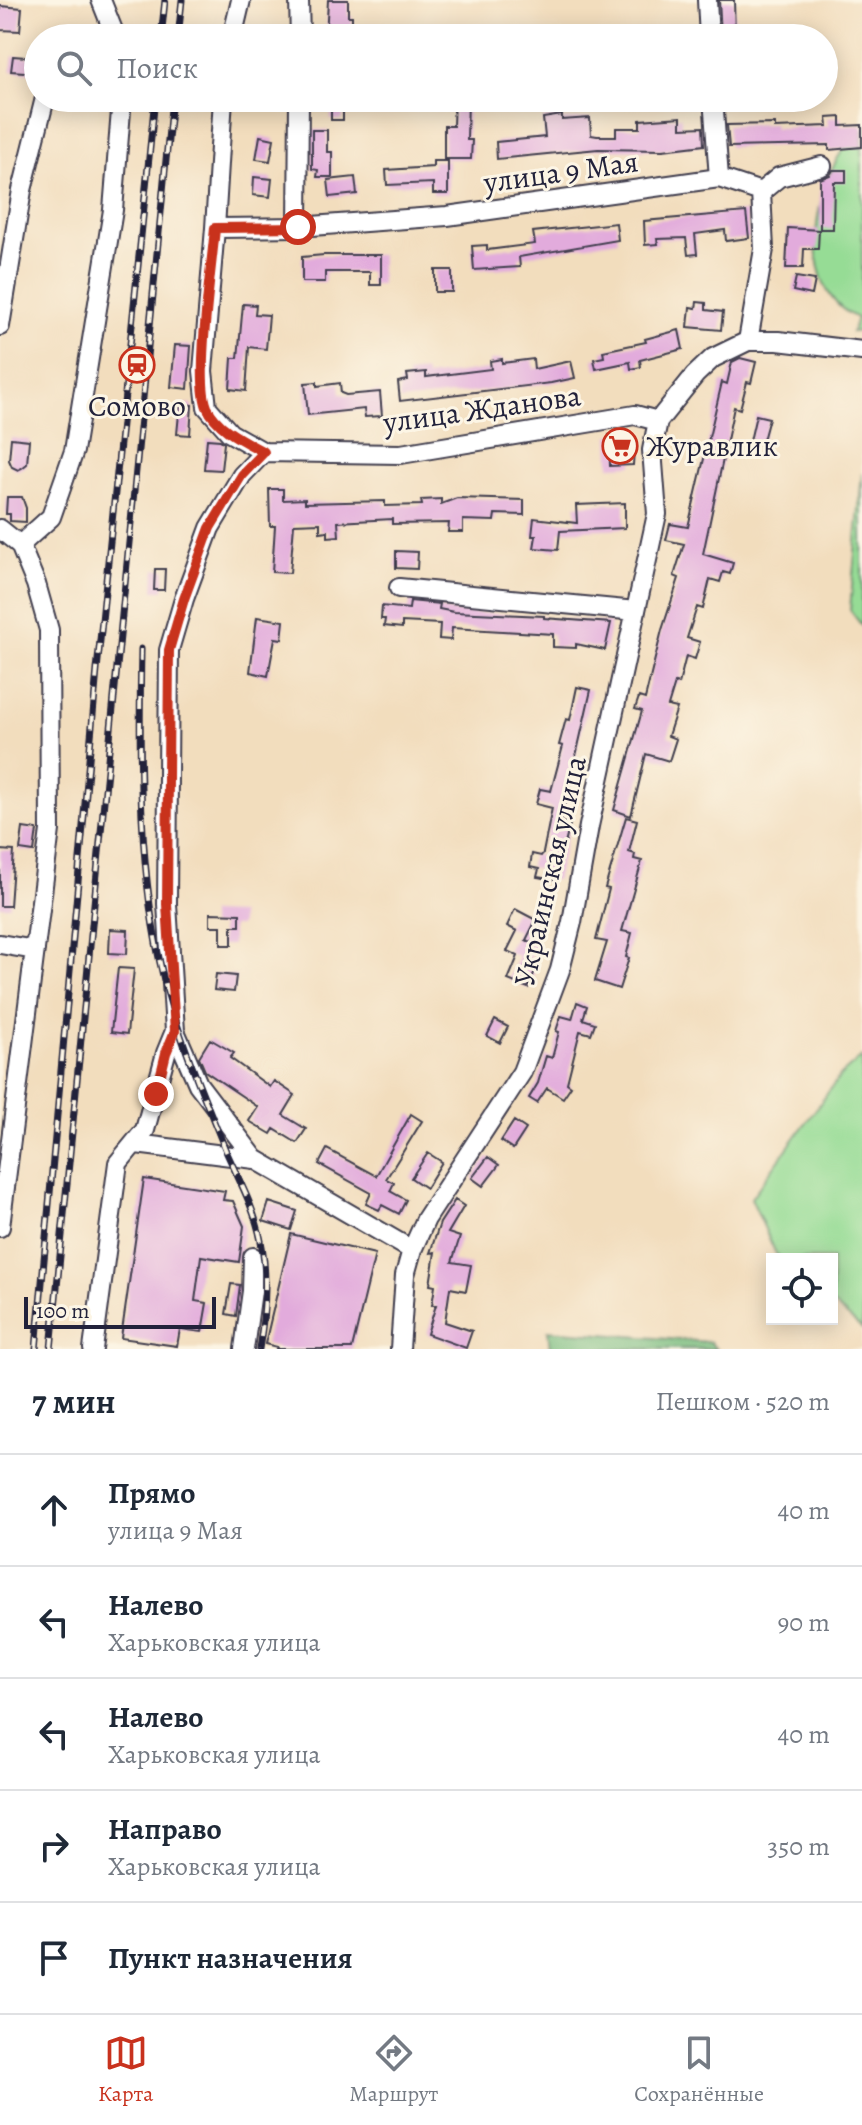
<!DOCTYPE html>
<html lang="ru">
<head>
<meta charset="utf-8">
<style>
	body { margin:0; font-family:Alegreya,serif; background:#f2f2f3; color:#1f2937 }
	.controls { position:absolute; right:24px; bottom:24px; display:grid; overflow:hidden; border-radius:0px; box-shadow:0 4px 20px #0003 }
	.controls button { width:72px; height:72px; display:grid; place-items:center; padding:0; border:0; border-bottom:2px solid #e0e1e3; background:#fff; color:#1f2937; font:40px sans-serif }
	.scale { position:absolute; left:24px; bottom:20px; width:192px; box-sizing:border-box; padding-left:8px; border:4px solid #22223b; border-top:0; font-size:22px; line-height:28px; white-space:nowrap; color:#22223b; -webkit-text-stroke:6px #fcf5e5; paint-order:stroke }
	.stop { position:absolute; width:24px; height:24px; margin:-18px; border:6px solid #c8321e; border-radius:50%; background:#fff }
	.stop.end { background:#c8321e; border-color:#fff; box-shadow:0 2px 8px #0008 }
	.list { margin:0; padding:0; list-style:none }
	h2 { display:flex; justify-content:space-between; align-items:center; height:104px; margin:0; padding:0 32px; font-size:34px }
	h2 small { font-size:26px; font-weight:400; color:#747a83 }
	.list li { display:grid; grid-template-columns:52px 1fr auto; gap:24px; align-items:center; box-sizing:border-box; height:112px; padding:0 32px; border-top:2px solid #e0e1e3 }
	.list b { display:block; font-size:30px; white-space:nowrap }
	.list p { margin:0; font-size:26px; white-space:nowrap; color:#747a83 }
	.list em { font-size:26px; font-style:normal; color:#747a83 }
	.icon { flex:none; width:44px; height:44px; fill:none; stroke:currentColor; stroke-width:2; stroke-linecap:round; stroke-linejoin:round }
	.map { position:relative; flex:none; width:862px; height:1349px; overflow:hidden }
	.search { position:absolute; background:#fff; box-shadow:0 4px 20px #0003; left:24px; right:24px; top:24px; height:88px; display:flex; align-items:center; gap:20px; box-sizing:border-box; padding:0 28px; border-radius:44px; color:#747a83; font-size:30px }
	.sheet { height:664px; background:#fff }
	nav { display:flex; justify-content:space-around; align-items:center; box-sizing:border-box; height:112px; border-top:2px solid #e0e1e3; background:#fff; font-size:22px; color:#747a83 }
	nav a { display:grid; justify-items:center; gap:4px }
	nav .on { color:#c8321e }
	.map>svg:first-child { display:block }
</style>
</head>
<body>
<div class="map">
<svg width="862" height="1349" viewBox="0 0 862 1349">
	<rect width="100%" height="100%" fill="#fcf5e5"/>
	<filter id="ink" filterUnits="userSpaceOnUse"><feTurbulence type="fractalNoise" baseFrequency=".0125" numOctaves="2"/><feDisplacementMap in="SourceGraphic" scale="16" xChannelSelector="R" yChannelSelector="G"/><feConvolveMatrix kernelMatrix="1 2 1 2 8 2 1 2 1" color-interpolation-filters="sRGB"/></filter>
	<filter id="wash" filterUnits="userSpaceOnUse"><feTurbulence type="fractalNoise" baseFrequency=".006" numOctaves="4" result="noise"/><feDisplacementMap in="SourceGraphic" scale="32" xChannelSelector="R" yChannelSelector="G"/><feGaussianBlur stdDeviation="1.8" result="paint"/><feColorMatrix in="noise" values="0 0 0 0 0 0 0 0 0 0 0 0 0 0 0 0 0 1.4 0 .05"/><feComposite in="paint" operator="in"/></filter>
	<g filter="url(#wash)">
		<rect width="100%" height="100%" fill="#f2ddbd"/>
		<path fill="#96dc95" stroke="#5c7f68" stroke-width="2" d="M862,128v203l-10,1 5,-14c-59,-27 -45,-121 -15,-167 5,-8 13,-16 20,-23z
			M862,473v153l-12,-16z
			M862,1057v272l-30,-26v-44h-50l-6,-5 -25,-56 89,-122z"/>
		<path fill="#78bc7e" stroke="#4d6f5c" stroke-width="2" d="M548,1330l162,12 6,7h-166z"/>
		<g id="blocks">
			<path fill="#e2abdc" d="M328,0h20v16h4v11h-7v11h-19z
				M719,0h15l1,35h-14z
				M0,6l22,2 -2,23 -20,-1z
				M13,56l25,2v15l-27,-2z
				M454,98h14l-1,42h5l-1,19h-27v-33h9z
				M331,100l12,1v19h-12z
				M562,115v5l28,-2 1,17 6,1h19v-8h24v-8l41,-3v11l22,-1 1,18 -41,5 -65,-1 -101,10 -1,-17 49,-5 -2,-19z
				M841,117v9l21,-1v22l-33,3v-5l-100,2 -2,-22 48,-1v4l53,-2 -1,-8z
				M312,130h15v22h5v25h-15l1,-7 -6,-1z
				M260,136l14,3 -4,22 -14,-2z
				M433,161h15v33h-15v-11l-46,2 -1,-15 47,-3z
				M833,170h13v12h-12l-1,47h-13v-50l10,-4z
				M254,177l18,2 -2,18 -17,-2z
				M355,177l2,17 -27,3 -2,-17z
				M746,212l3,26 -23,3 -1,-11 -30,4 2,20 -9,1 -2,-17 -29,1 1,5 -13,1 -1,-24z
				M616,223l2,17 -99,17 1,10 -46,3 -2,-24 15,-1v5l48,-6 -2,-12z
				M788,228l31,2 -1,19h-14l-1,19h-17z
				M324,255h57v30h-11v-13h-45v10h-23v-25z
				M435,270h17v22h-17z
				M796,277l19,3 -3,15 -19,-4z
				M697,302l9,1v7l17,2 -2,18 -33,-3 2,-20 6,1z
				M243,304l13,1 -1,9 14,1 -3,34 -17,-2 -3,44 -16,-2 2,-31h6z
				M679,330l4,19 -43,11 1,7 -10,2 -1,-7 -34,7 -2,-10 10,-2 -1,-6 43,-9 -1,-3z
				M175,345l16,1 -3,43 -17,-2z
				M740,358l16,4 -5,21 -4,-1 -7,27 -6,-2 -31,147 30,9 -3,11 -7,-2 -3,10 -10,-3 -7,30 -6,-2 -10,31 13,4 -5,17 -9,-3 -7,28 -4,-1 -7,23 9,2 -9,28 8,3 -7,22 -23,-7 -15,62 -17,-6 28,-99 -7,-2 4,-12 6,2 17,-69 17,-52 -5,-2 10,-32 -18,-4 4,-16 18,3 34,-145 5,2 5,-22z
				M502,359v4l31,-4 1,10 37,-8 4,17 -24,5 -151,18 -2,-19 10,-2 -1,-6 19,-2v5l65,-8 -1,-8z
				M317,382v4l23,-3 1,10 5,2 34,-3 2,24 -17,1 -1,-8 -56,6 -3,-32z
				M180,404l12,1 -2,30 -13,-1z
				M756,415l13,3 -7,26 -12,-3z
				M609,435l12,1 7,6 6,8 -1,15 -23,1z
				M11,438l18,2 -2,24 -5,4 -4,2 -6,-3 -3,-7z
				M207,439l13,1 4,3 -3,27 -17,-1z
				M269,489h14v11l22,-1v4l80,-2v5l37,-1 -1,-5 20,-1v5l16,-6 67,2v15l-29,-1 -1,7 -31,-1v12h-15l1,-9 -57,1v-5l-54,3 1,14 -11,1v-6l-8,1v-9l-26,1 -4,49 -18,-1 3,-46h-5z
				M7,497h15l4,11v14l-16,-1v-7h-4z
				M625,503v25l-65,3 -2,19 -24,-2 2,-12h-4l2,-18 43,5 -1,-18z
				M396,551l22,1 -1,17 -21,-1z
				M155,569h10l-1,21h-10z
				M410,601l30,3 -1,5 15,3 90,4v2l67,5 -6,27 -29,-6v4l-23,-1v-13l-101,-6 -1,12 -12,-1 1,-15 -38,-2v6l-18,-2 1,-7h-4l1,-13 27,3z
				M257,617l27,4 -2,18 -7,-1 -7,38 -18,-4z
				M577,687l14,3 -30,132 9,2 -14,56 -19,-3 2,-8 -9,-2 2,-13 9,2 2,-3 9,-45 -16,-4 4,-15 11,2 12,-45 -4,-1 7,-26 4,1z
				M626,817l11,3 -8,32 6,2 -1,5 8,2 -20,70 10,2 -6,24 3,1 -10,31 -24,-8 12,-39 -11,-2 13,-51 -4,-1z
				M23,828l14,2 -3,22 -14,-2z
				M0,850l14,1 -4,55h-10z
				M515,909l21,11 -10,20 10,5 -11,22 10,4 -7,17 -20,-8 10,-24 -11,-5 10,-20 -10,-5z
				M210,913l30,1v12h-8v19h-11v-19h-11z
				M110,929l18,1 -1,24 -18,-1z
				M118,968l16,1 -7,65 -16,-2z
				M216,974l20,2 -2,16 -20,-2z
				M577,1002l10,4 -4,13 12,4 -4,11 -11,-3 -13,52 4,3 -8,12 -16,-10 -10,15 -8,-5 9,-15 8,-27 6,2 7,-26 -3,-1 5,-15 11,3z
				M495,1020l13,7 -8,16 -13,-7z
				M210,1039l24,14 -4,5 40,29 4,-6 21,14 -12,20 23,14 -9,14 -23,-14 -3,5 -22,-13 9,-14 -53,-36 -6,-14z
				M411,1114l11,7 -36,58 8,4 -4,8 16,9 -7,14 -17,-9 -3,5 -13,-6 5,-11 -52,-29 8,-15 49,27z
				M514,1121l12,8 -13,20 -12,-8z
				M428,1153l14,9 -16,26 -15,-10z
				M488,1157l11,8 -16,21 -11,-8z
				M144,1179l81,12 -2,9 10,1 11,25 -5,36 -38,-6 -6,45 12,2 -5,29 -22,-3 -3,17 -56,-8z
				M455,1200l9,6 -16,27 12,4 -8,25 19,3 -5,26 -16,-3 -5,34 27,9 -6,17 -39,-14 9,-29h-4l3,-19 -5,-1 5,-33 -5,1 10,-30z
				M269,1202l28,9 -6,19 -28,-9z
				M291,1234l84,20 -23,95h-76l1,-2 -12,-3z
				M231,1284l9,1 -4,31 -10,-2z"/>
		</g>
	</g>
	<g filter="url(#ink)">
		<use href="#blocks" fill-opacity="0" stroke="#413e4e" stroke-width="2"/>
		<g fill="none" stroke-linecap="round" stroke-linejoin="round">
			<defs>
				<path id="minor" d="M101,0l15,38
					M299,0l1,38
					M707,0l2,38
					M232,38l9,-38
					M223,98l-8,130 -12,143 4,36 23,26 34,19 137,2 234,-39 23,6
					M713,98l6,80
					M761,192l18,-15 43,-11
					M298,227l1,-129
					M215,228l83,-1 149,-11 272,-38 42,14 3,57 -16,92
					M0,326l22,-136 23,-92
					M0,529l20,16 16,39 13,46 1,200 -50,397
					M20,545l31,-28 23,-66 39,-241 9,-112
					M399,588l237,23
					M0,944l35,6
					M175,1031l23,53 57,75 157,91
					M136,1144l119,15
					M93,1349l25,-186 27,-33 21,-77 9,-22 -8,-127 2,-254 15,-51 26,-71 32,-53 22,-23
					M244,1349l8,-58 1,-34
					M400,1349l5,-74 7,-25 14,-31 96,-147 38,-102 12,-48 17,-96 68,-312 -5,-64 6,-29 37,-46 18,-17 35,-17h30l84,10"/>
			</defs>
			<use href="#minor" stroke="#413e4e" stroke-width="22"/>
			<use href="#minor" stroke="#fff" stroke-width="18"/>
			<defs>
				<path id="rail" d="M161,38l4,-38
					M178,38l4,-38
					M141,649c-2,107 -3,227 23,331 15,58 39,115 62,171 13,29 29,58 35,90 7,35 4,73 -2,108
					M36,1349l61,-679 58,-572
					M51,1349l121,-1251"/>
			</defs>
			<use href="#rail" stroke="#22223b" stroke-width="7"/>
			<use href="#rail" stroke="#fcf5e5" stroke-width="4" stroke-dasharray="12" stroke-linecap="butt"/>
		</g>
	</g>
	<g fill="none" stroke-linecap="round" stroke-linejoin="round" filter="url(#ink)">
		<path stroke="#c8321e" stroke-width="10" d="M156,1094l10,-41 9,-22 -8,-127 2,-254 15,-51 26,-71 32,-53 22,-23c-20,-11 -47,-23 -57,-45 -12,-29 5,-142 8,-179l83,-1"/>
	</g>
	<defs>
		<symbol id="station-ring" viewBox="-11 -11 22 22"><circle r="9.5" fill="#fcf5e5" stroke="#c8321e" stroke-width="1.5"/><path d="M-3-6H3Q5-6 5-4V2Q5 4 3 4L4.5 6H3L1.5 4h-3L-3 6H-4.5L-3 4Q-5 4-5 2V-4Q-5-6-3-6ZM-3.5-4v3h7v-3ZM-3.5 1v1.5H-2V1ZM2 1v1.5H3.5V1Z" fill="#c8321e"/></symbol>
		<symbol id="supermarket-ring" viewBox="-11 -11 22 22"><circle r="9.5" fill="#fcf5e5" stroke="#c8321e" stroke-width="1.5"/><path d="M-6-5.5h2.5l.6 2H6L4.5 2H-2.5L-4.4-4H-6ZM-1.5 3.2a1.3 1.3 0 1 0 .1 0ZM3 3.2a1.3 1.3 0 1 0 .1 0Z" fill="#c8321e"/></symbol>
	</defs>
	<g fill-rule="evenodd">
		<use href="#station-ring" x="117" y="345" width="40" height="40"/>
		<use href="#supermarket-ring" x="600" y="426" width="40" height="40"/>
	</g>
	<g text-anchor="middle" stroke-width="6" stroke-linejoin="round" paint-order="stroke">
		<g font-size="30" fill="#22223b" stroke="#fcf5e5">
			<text transform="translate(561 172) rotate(-8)" y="10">улица 9 Мая</text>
			<text transform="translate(482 409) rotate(-8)" y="10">улица Жданова</text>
			<text transform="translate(550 871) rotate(-77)" y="10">Украинская улица</text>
		</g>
		<g font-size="30" fill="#22223b" stroke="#fcf5e5">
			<text x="137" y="416">Сомово</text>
			<text x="646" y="456" text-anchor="start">Журавлик</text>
		</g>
	</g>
</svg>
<div class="controls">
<button><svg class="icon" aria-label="locate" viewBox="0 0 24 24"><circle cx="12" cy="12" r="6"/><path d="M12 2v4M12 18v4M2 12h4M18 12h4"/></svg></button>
</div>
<div class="scale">100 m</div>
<div class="stop" style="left:298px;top:227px"></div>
<div class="stop end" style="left:156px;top:1094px"></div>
<div class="search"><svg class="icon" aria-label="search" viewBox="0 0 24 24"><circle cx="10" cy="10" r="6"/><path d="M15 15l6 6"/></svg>Поиск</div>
</div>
<section class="sheet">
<h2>7 мин<small>Пешком · 520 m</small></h2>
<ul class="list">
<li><svg class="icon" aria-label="ahead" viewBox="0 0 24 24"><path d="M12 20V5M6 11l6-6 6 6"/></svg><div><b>Прямо</b><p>улица 9 Мая</p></div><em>40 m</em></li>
<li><svg class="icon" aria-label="left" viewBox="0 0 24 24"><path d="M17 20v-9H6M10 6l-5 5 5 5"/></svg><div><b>Налево</b><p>Харьковская улица</p></div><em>90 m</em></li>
<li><svg class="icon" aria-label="left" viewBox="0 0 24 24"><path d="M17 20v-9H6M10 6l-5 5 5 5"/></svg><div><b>Налево</b><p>Харьковская улица</p></div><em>40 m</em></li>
<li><svg class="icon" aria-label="right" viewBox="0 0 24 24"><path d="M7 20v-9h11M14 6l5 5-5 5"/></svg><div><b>Направо</b><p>Харьковская улица</p></div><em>350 m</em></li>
<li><svg class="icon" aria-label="arrive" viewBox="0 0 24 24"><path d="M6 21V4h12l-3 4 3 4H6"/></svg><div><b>Пункт назначения</b></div></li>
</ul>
</section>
<nav>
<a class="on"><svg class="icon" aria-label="map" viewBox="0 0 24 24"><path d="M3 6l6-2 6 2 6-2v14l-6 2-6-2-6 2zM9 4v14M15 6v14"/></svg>Карта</a>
<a><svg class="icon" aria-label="directions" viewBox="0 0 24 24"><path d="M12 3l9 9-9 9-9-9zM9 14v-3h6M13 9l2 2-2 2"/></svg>Маршрут</a>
<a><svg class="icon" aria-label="saved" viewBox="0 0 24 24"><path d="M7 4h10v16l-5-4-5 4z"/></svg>Сохранённые</a>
</nav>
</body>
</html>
